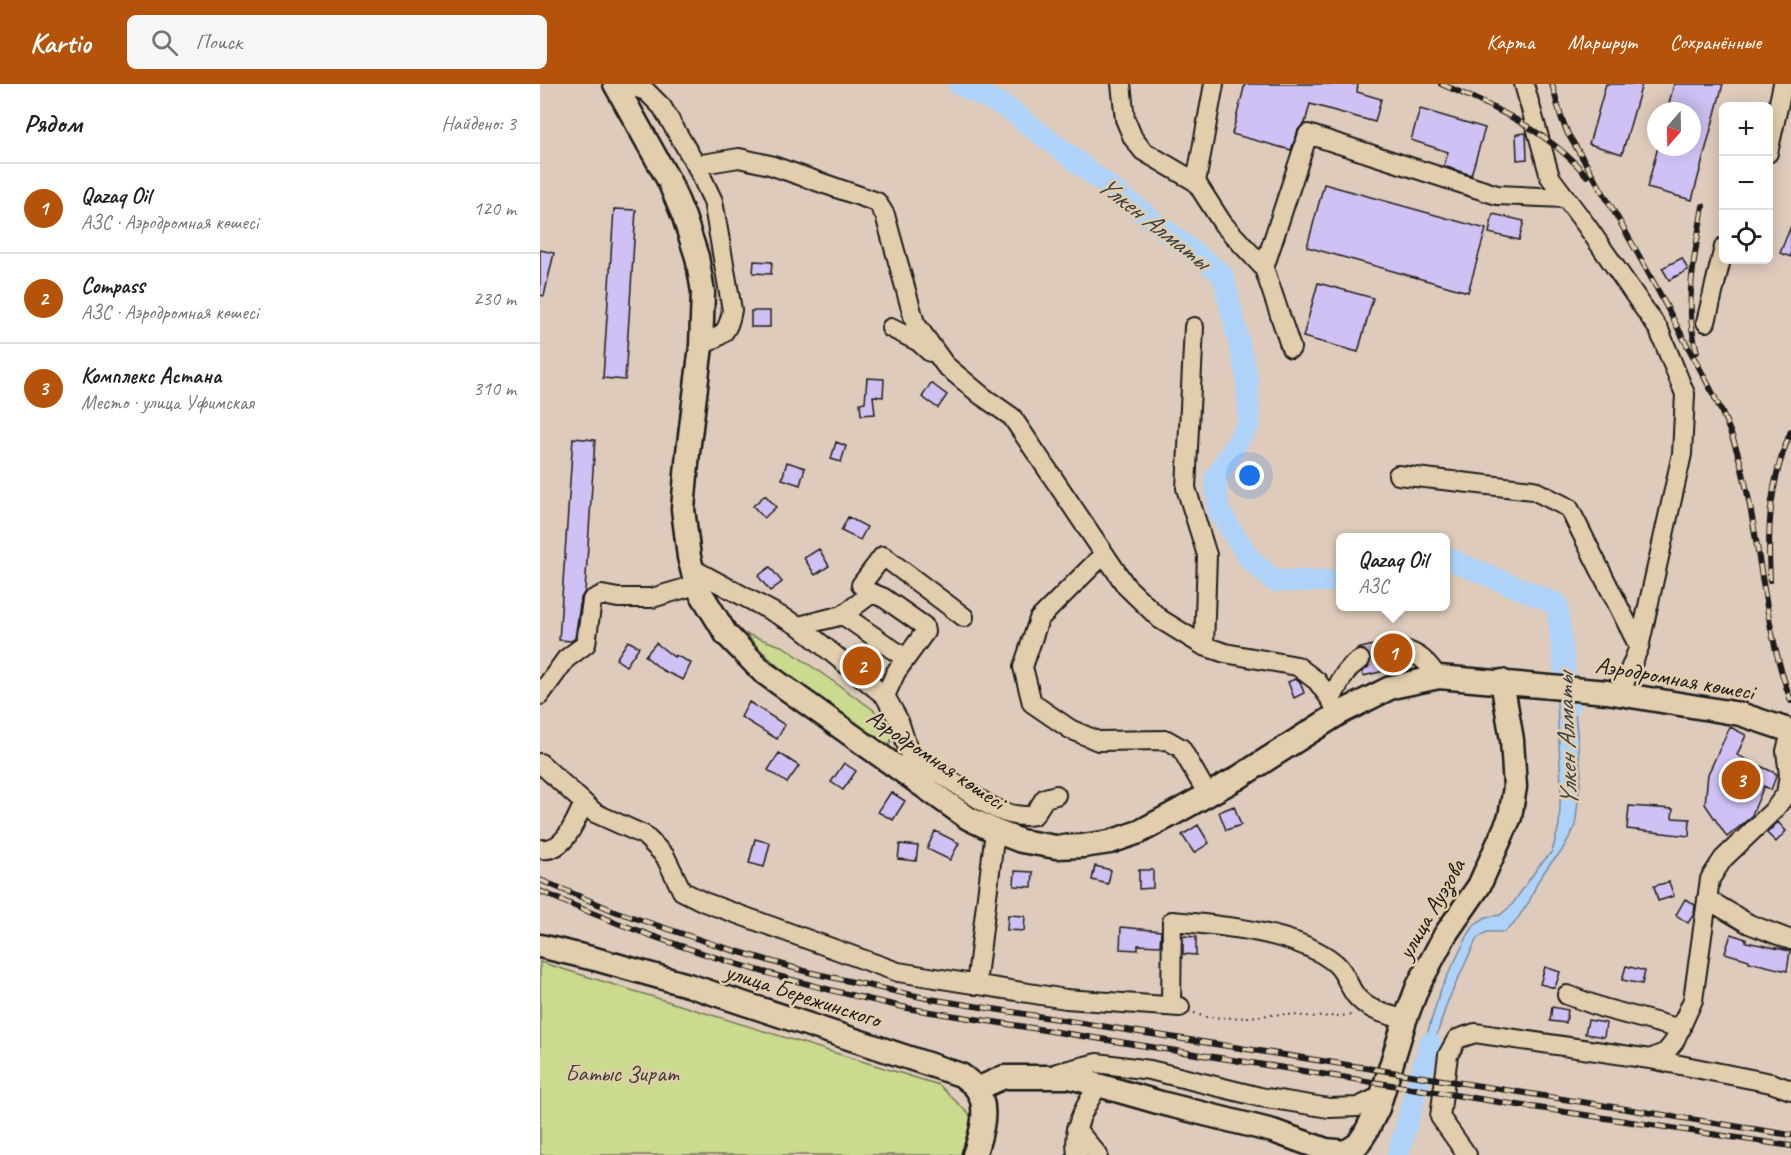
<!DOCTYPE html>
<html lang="ru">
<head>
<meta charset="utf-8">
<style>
	body { margin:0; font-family:Caveat,sans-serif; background:#f6f6f6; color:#202124 }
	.controls { position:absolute; right:18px; top:18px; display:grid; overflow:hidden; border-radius:9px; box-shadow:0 3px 15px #0003 }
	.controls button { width:54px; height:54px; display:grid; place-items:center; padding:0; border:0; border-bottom:2px solid #e0e0e0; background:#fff; color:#202124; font:30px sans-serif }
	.compass { position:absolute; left:1107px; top:18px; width:54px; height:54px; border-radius:50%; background:#fff; box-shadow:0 3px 15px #0003; rotate:200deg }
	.you { position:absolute; left:710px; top:392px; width:21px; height:21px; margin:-15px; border:4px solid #fff; border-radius:50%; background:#1a73e8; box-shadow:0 0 0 9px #1a73e833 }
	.badge { display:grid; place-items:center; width:39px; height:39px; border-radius:50%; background:#b45309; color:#fff; font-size:20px; font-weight:700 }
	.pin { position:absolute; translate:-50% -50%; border:3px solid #fff; box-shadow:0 2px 6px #0006 }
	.popup { position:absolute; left:796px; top:449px; width:114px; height:78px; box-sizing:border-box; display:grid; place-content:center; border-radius:9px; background:#fff; filter:drop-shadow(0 2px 4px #0005); font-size:20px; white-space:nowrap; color:#757577 }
	.popup b { font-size:22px; color:#202124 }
	.popup::after { content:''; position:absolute; left:50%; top:100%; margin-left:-12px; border:12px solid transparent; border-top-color:#fff }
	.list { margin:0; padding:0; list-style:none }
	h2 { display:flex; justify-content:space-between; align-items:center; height:78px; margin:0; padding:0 24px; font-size:26px }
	h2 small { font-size:20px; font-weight:400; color:#757577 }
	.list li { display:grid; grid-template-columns:39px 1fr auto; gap:18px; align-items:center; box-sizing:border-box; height:90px; padding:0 24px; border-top:2px solid #e0e0e0 }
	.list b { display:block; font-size:22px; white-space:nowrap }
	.list p { margin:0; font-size:20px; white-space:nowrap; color:#757577 }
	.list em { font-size:20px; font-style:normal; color:#757577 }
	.icon { flex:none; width:33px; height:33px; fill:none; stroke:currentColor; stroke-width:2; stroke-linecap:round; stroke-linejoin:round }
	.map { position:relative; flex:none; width:1251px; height:1071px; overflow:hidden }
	header { display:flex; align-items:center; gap:36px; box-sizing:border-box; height:84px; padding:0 30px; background:#b45309; color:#fff }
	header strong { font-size:28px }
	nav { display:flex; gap:33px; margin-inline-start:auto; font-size:21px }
	.search { width:420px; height:54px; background:#f6f6f6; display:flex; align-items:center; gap:15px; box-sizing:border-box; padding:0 21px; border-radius:9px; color:#757577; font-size:22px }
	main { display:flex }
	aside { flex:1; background:#fff }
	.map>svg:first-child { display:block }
</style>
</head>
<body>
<header>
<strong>Kartio</strong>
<div class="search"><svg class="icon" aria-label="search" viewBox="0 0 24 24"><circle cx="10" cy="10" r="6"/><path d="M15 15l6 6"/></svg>Поиск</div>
<nav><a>Карта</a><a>Маршрут</a><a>Сохранённые</a></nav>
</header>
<main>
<aside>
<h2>Рядом<small>Найдено: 3</small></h2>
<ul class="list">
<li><span class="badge">1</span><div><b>Qazaq Oil</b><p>АЗС · Аэродромная көшесі</p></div><em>120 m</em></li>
<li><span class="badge">2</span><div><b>Compass</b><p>АЗС · Аэродромная көшесі</p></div><em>230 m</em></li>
<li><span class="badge">3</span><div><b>Комплекс Астана</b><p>Место · улица Уфимская</p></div><em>310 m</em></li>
</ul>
</aside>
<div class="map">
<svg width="1251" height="1071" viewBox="0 0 1251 1071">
	<rect width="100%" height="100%" fill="#decbbb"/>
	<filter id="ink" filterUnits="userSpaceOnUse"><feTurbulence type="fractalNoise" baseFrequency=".0167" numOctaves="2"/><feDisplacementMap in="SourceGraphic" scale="12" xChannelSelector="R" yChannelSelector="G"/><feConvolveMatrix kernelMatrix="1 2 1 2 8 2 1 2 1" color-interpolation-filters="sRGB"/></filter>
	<g filter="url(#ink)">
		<path fill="#cada8e" stroke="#737b55" stroke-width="1.5" d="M206,550l38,13 87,61 18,16 5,10 -6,13c-49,-34 -103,-67 -142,-113z
			M0,878l399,123 34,33 -12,37h-421z"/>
		<path fill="#afd3f8" stroke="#748aa0" stroke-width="1.5" d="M1017,617h17l7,74 -6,52 -14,25 -12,13 -11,16 -9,21 -16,23 -9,7h-17l-10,6 -30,65 -22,70 -9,-3 25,-81 27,-54 7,-11 11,-7 14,-2 11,-9 27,-39 14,-15 7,-26 2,-41z"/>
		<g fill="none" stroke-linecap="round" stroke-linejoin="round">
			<path stroke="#afd3f8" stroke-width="22" d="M419,0l47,23 217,168 24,102 2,46 -34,56 4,32 30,47 25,23h66
				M906,474l111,46 12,102
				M858,1071l32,-112"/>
		</g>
		<path fill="#cfc1f3" stroke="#1c1c1c" stroke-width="1.5" d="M705,0h113l-1,8 24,7 -6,23 -65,-18 -5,19 -7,7 -7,20 -59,-16z
			M1066,0h36l-20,70 -33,-10z
			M1134,0h49l-31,116 -45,-12 11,-41h34v-36h-25z
			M880,25l65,19 -14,47 -27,-9 4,-14 -37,-12z
			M986,49l1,26 -10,1 -1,-26z
			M784,100l162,45 -18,63 -161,-45z
			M74,125l22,1 -11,170 -22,-2z
			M953,130l31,7 -5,19 -30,-7z
			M1251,142v31l-11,-4z
			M0,166l14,3 -10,43 -4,-1z
			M1142,174l6,12 -19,10 -7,-12z
			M214,177l18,1 -1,12 -18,-1z
			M778,199l55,15 -15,54 -55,-15z
			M211,227h19v16h-19z
			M327,294l17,1 -1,18 -10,-1 2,18 -14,1 -1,-12 5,-1z
			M391,299l16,12 -9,13 -16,-11z
			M33,354l22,2 -10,151 -4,7 -6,40 -4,3 -12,-1z
			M296,358l10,4 -5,16 -10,-3z
			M247,378l18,6 -5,17 -18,-6z
			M225,411l11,12 -12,11 -11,-12z
			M308,433l19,10 -7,13 -19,-9z
			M279,465l10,17 -14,9 -11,-17z
			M230,483l12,15 -12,9 -12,-15z
			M854,556l-4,6v6l3,5 11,5 1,4 -42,10 -1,-4 8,-6 1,-7 -5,-9 -9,-1z
			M88,557l11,6 -13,19 -10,-7z
			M116,559l18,14 1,-2 16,8 -8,17 -21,-10 -17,-14z
			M755,595l5,3 4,11 -10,5 -6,-16z
			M209,618l36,23 -8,14 -36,-22z
			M1190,643l16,8 -9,20 40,19 -6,16 -7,-4 -13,31 -24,20 -22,-33 3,-30z
			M239,669l20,13 -12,17 -19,-13z
			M304,679l12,8 -13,19 -12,-8z
			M351,708l14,9 -12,19 -15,-8z
			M694,722l7,19 -15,5 -7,-18z
			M1089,722l44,3 -1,9 18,1 -1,17 -62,-7z
			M1238,738l8,9 -10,11 -9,-9z
			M658,741l11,18 -15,10 -12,-18z
			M395,747l24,12 -9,17 -23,-11z
			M215,755l15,4 -6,24 -15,-4z
			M360,760l18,2 -2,15 -18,-2z
			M555,782l16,4 -3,14 -16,-4z
			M599,786h14v18l-14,1z
			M475,787l18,1 -1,15 -18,-1z
			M1129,798l5,14 -16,5 -4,-15z
			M1145,815l10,6 -1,9 -6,9 -12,-8z
			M468,831l17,1 -1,15 -17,-1z
			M581,843l40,4 -1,15 -22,-1v5l-18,-1z
			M1191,850l15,5v3l44,9 -3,20 -38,-9v-2l-24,-7z
			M643,852l13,1v18l-13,-1z
			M1086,882l19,5 -3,13 -20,-4z
			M1005,883l15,5 -5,16 -15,-4z
			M1012,923l16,3 -2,13 -16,-2z
			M1048,936l18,3 -2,14 -19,-3z"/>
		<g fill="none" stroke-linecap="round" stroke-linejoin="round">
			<path stroke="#b7a89b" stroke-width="18" stroke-dasharray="18 9" stroke-linecap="butt" d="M820,576l41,-11"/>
			<defs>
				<path id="minor" d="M581,0l4,35 8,19 10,13 53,31
					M674,0l-18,98 27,42 41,44 27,80
					M984,0l26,93 36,48 73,105 26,64 -3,60 -43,193 -19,47
					M77,4l14,-2 15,5 16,16 34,58 17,36 19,109c-4,24 -10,25 -31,36
					M1228,69l15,-69
					M156,81l43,-7 31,7 107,37 8,13 30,108 30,42 37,31 30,21 114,169 34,33 44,27 21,7 72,13 20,15 14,19 7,14
					M724,184l44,-134 189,61 67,3
					M1166,238l18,-75
					M654,243l-8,161 21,67 -3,91
					M351,244l28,14 11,10
					M858,391l135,15 36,18 70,139
					M564,470l-65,65 -16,48 9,36 38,26 28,12 69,-1 14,8 27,47
					M151,484l108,58 86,70 14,25 20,63
					M321,501l22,-29 81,61
					M303,531l62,43
					M259,542l44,-11 29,-22 12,5 40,28 1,6 -29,40 -11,24
					M861,565c19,5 27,13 37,29
					M0,611l26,-36 20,-15 6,-44 10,-5 16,3h34l44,-13
					M791,616c8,-16 13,-31 29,-40
					M373,677c7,3 15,5 21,9 28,15 66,53 100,45l11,-17 11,-3
					M0,679l55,50 49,22 21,21 17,35 22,11 194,70 168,27 114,8
					M0,765c25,4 35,-28 44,-46
					M1167,815l42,25 42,16
					M436,901l19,-154
					M1027,911l36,13 78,21
					M631,921l1,-84c47,4 128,11 164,43 10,9 12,22 20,32 12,15 32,18 49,24
					M1110,975l121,24 20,7
					M517,989l40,-10 53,7 110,27 69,11 29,-1 25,-12
					M536,1045l22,26
					M537,1071c-4,-31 6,-45 22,-71
					M927,1071l-27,-38 8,-62 9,-16 18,-6 175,26 16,-7 8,-10 19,-42 17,-121 13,-20 51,-49 12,-16 3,-19 -3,-24 5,-18"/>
				<path id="major" d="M75,0l54,97 15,36 13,40 6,35 -2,54 -13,106 -5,57 6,48 7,28 30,49 37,38 205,146 27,13 26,10 35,6 27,-1 27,-4 29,-10 32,-17 65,-36 102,-65 54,-27 47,-10 168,15 133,22 51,17
					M0,862l55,13 93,26 273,90c5,4 11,8 15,13 14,19 5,47 -2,67
					M437,1005l27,-12h66l91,26 112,28 53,19 20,2 12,-8 8,-12 12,-24 27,-88 13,-34 27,-51 34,-49 31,-69 5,-30 -3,-47 -10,-59"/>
			</defs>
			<use href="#minor" stroke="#1c1c1c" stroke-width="22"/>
			<use href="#major" stroke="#1c1c1c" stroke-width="27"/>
			<path stroke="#1c1c1c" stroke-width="2" stroke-dasharray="1.5 4.5" stroke-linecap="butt" d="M654,929l11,4 32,1 45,-4 34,3 39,-2"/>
			<use href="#minor" stroke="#e2cead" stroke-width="18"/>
			<use href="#major" stroke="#e2cead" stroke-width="22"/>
			<defs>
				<path id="rail" d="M901,0c54,23 107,47 146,92
					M1012,0l9,33 7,17c40,65 77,131 112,198 23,43 49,86 61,133 20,77 22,160 50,236
					M1157,268c-14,-49 -2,-97 6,-146
					M1230,496c-3,-54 0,-99 21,-149
					M0,796l77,32 105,35 86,25 122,27 861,136
					M0,807c119,53 245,91 372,118l593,94 286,43"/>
			</defs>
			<use href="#rail" stroke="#1c1c1c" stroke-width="6"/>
			<use href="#rail" stroke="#e2cead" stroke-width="4" stroke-dasharray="11" stroke-linecap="butt"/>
		</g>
	</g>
	<g text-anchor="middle" stroke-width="5" stroke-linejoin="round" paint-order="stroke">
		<g font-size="24" fill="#1c1c1c" stroke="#e2cead">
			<text transform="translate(1135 594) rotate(10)" y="8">Аэродромная көшесі</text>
			<text transform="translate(396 675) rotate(34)" y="8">Аэродромная көшесі</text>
			<text transform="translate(891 825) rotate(-60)" y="8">улица Ауэзова</text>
			<text transform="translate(263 911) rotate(18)" y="8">улица Бережинского</text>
		</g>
		<g font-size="24" fill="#3f4233" stroke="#e2cead">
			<text x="82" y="997">Батыс Зират</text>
		</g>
		<g font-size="26" font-style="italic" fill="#394148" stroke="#e2cead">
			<text transform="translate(614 138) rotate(38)" y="9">Үлкен Алматы</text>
			<text transform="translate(1026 656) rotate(-92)" y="9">Үлкен Алматы</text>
		</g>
	</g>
</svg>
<div class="controls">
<button>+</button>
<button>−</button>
<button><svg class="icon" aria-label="locate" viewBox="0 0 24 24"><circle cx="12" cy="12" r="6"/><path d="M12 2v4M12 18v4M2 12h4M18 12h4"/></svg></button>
</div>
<svg class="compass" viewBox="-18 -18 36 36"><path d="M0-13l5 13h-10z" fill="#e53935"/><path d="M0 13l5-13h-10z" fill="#757577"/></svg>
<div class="you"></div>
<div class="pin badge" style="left:853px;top:569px">1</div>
<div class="popup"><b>Qazaq Oil</b>АЗС</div>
<div class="pin badge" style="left:322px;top:582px">2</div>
<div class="pin badge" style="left:1201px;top:696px">3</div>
</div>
</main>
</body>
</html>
